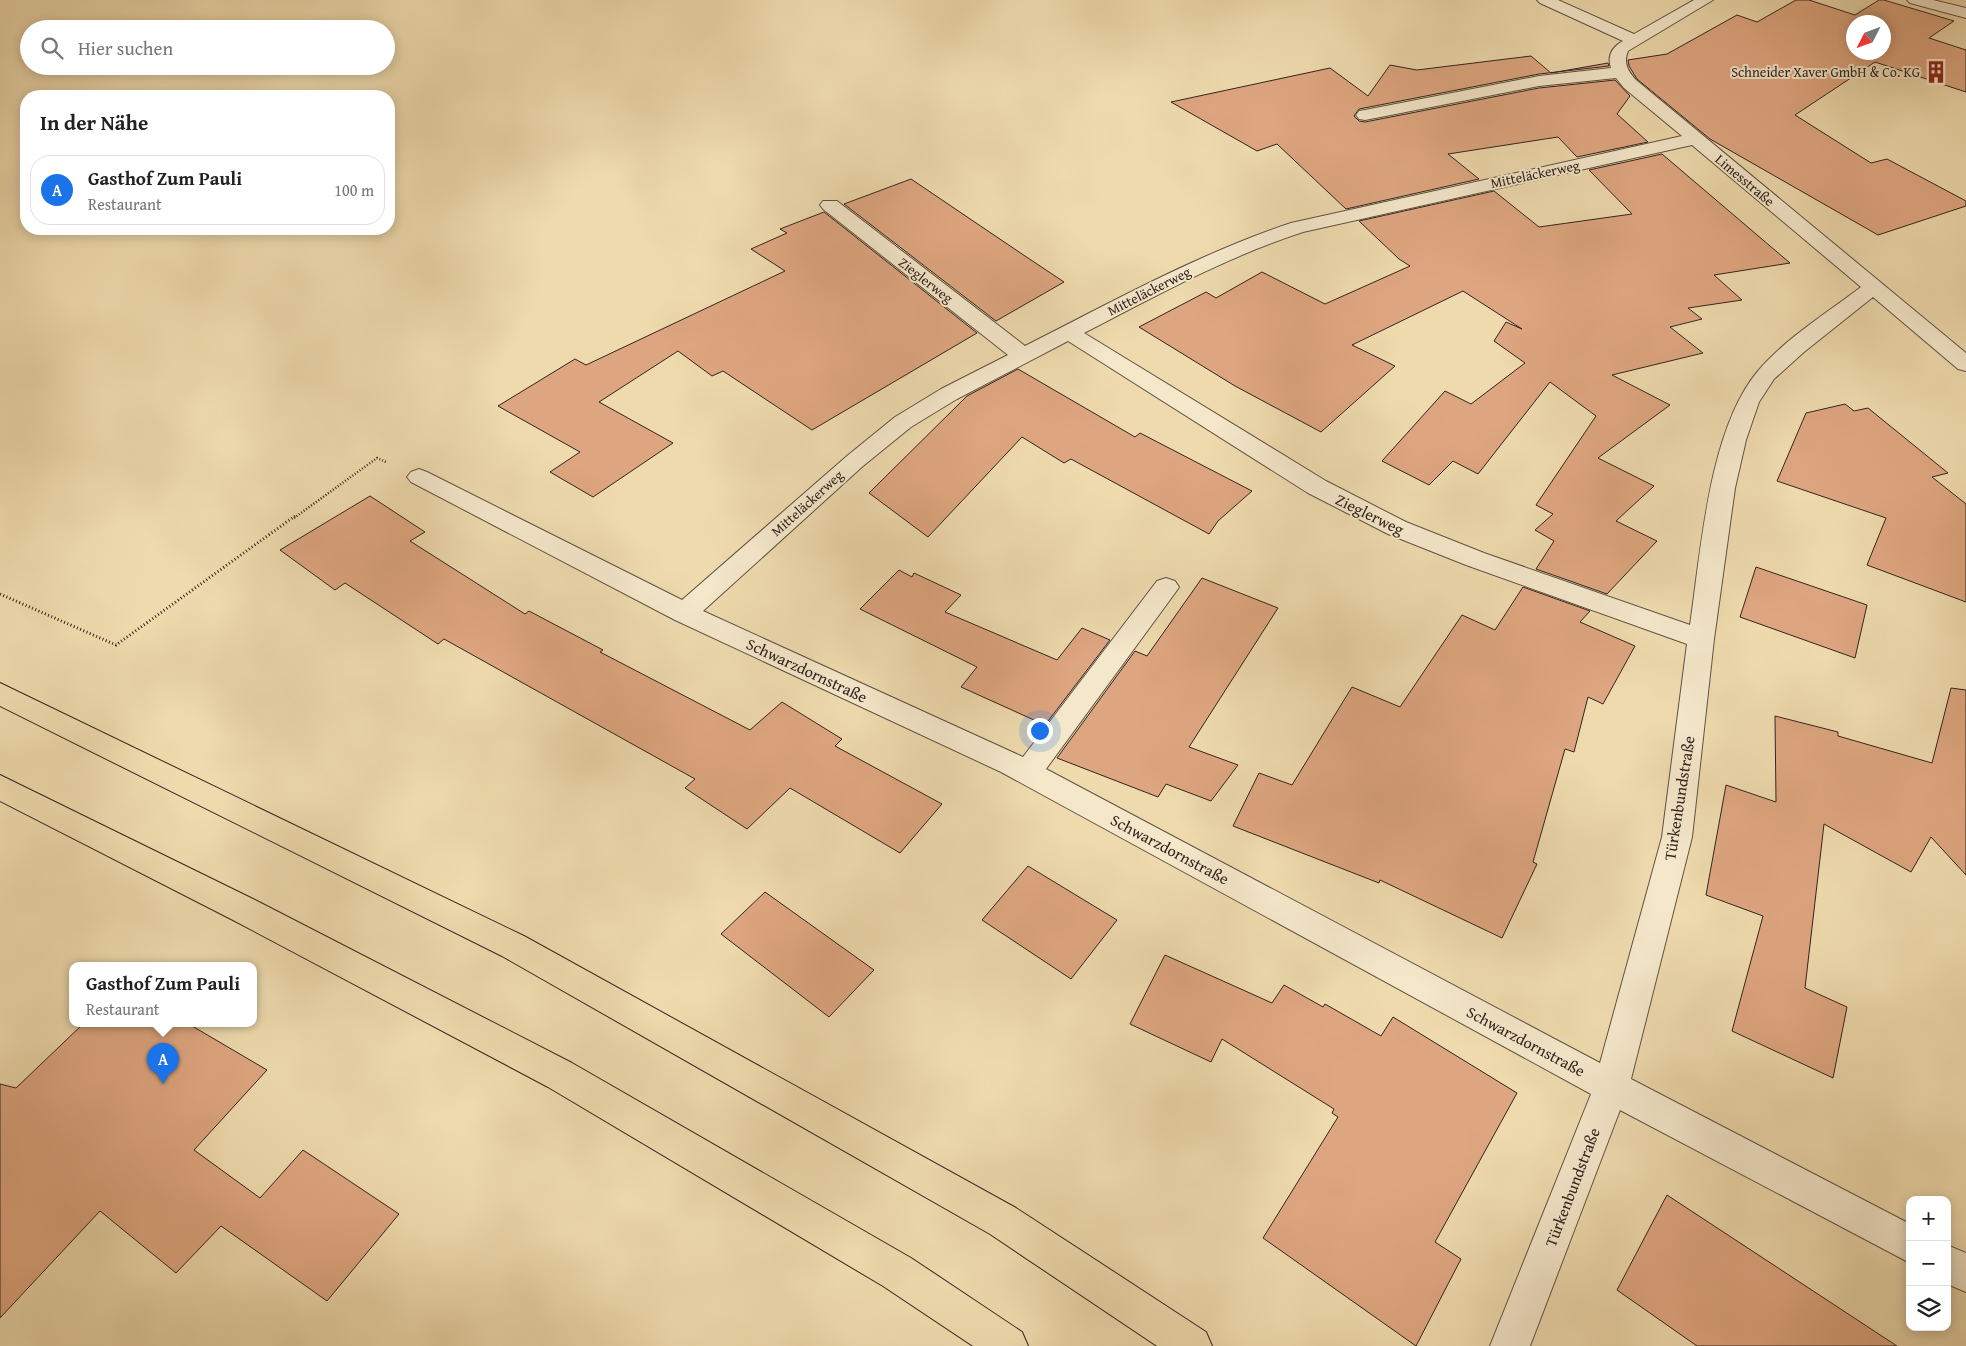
<!DOCTYPE html>
<html lang="de">
<head>
<meta charset="utf-8">
<style>
	body { margin:0; font-family:"Gentium Book Plus",serif; background:#f2f2f2; color:#222 }
	.controls { position:absolute; right:15px; bottom:15px; display:grid; overflow:hidden; border-radius:10px; box-shadow:0 2px 12px #0003 }
	.controls button { width:45px; height:45px; display:grid; place-items:center; padding:0; border:0; border-bottom:1px solid #e0e0e0; background:#fff; color:#222; font:25px sans-serif }
	.compass { position:absolute; left:1846px; top:15px; width:45px; height:45px; border-radius:50%; background:#fff; box-shadow:0 2px 12px #0003; rotate:228deg }
	.you { position:absolute; left:1039px; top:730px; width:18px; height:18px; margin:-12px; border:4px solid #fff; border-radius:50%; background:#1a73e8; box-shadow:0 0 0 8px #1a73e833 }
	.badge { display:grid; place-items:center; width:32px; height:32px; border-radius:50%; background:#1a73e8; color:#fff; font-size:16px; font-weight:700 }
	.pin { position:absolute; translate:-50% -41px; filter:drop-shadow(0 1px 2px #0008) }
	.pin::after { content:''; position:absolute; top:26px; width:18px; height:15px; background:inherit; clip-path:polygon(0 0,100% 0,50% 100%) }
	.popup { position:absolute; left:69px; top:962px; width:188px; height:65px; box-sizing:border-box; display:grid; place-content:center; border-radius:10px; background:#fff; filter:drop-shadow(0 1px 4px #0005); font-size:16px; white-space:nowrap; color:#767676 }
	.popup b { font-size:19px; color:#222 }
	.popup::after { content:''; position:absolute; left:50%; top:100%; margin-left:-10px; border:10px solid transparent; border-top-color:#fff }
	.list { margin:0; padding:0; list-style:none }
	h2 { display:flex; justify-content:space-between; align-items:center; height:65px; margin:0; padding:0 20px; font-size:21px }
	h2 small { font-size:16px; font-weight:400; color:#767676 }
	.list li { display:grid; grid-template-columns:32px 1fr auto; gap:15px; align-items:center; box-sizing:border-box; height:70px; margin:0 10px 10px; padding:0 10px; border:1px solid #e0e0e0; border-radius:20px }
	.list b { display:block; font-size:19px; white-space:nowrap }
	.list p { margin:0; font-size:16px; white-space:nowrap; color:#767676 }
	.list em { font-size:16px; font-style:normal; color:#767676 }
	.icon { flex:none; width:28px; height:28px; fill:none; stroke:currentColor; stroke-width:2; stroke-linecap:round; stroke-linejoin:round }
	.map { position:relative; flex:none; width:1966px; height:1346px; overflow:hidden }
	.search { position:absolute; background:#fff; box-shadow:0 2px 12px #0003; left:20px; top:20px; width:375px; height:55px; display:flex; align-items:center; gap:12px; box-sizing:border-box; padding:0 18px; border-radius:28px; color:#767676; font-size:19px }
	.panel { position:absolute; background:#fff; box-shadow:0 2px 12px #0003; left:20px; top:90px; width:375px; height:145px; border-radius:20px }
	.map>svg:first-child { display:block }
</style>
</head>
<body>
<div class="map">
<svg width="1966" height="1346" viewBox="0 0 1966 1346">
	<rect width="100%" height="100%" fill="#eedaad"/>
	<filter id="stains"><feTurbulence type="fractalNoise" baseFrequency=".004" numOctaves="4"/><feColorMatrix values="0 0 0 0 .2 0 0 0 0 .09 0 0 0 0 .02 0 0 0 .5 -.17"/></filter>
	<radialGradient id="worn" r=".72"><stop offset=".6" stop-color="#630" stop-opacity="0"/><stop offset="1" stop-color="#630" stop-opacity=".3"/></radialGradient>
	<path fill="#dea680" stroke="#31241f" fill-rule="evenodd" d="M1796,0h13l46,15 24,-15h5l70,21 -25,17 37,12v42l-91,-30 -80,53 76,48 16,-4 79,42v5l-88,29 -168,-96 -73,-60 -8,-13 -1,-6 39,-6 70,-39 20,7zM1854,22h30v30h-30z
		M1531,56l20,17 57,-10 1,3 -70,8 -180,35 -5,7 5,5 6,1 174,-34 76,-8 15,16 -13,18 31,28 -71,15 -19,-20 -110,17 31,25 -133,30 -69,-65 -20,7 -86,-49 159,-34 38,28 22,-31 27,5z
		M1662,154l128,109 -76,12 28,25 -54,8 14,11 -32,8 33,26 -91,22 58,30 -72,53 56,28 -38,35 41,20 -50,53 -71,-25 18,-28 -19,-11 18,-16 -17,-9 60,-89 -46,-34 -72,92 -25,-13 -24,24 -47,-24 63,-70 26,13 54,-41 -31,-22 12,-19 16,7 -59,-38 -111,54 43,21 -74,66 -86,-46 -96,-59 67,-35 10,6 46,-26 63,32 85,-38 -11,-7 -40,-38 135,-30 45,36 93,-13 -43,-44z
		M911,179l111,75 42,28 -68,39 -152,-117z
		M824,212l153,121 -165,97 -89,-59 -11,5 -34,-25 -79,51 74,41 -80,54 -43,-25 30,-20 -82,-46 77,-47 11,6 199,-94 -34,-22 36,-16 -7,-4z
		M1018,369l117,68 5,-4 112,58 -34,30 -9,13 -138,-75 -7,4 -42,-26 -94,100 -59,-44 98,-97z
		M1845,404l9,7 14,-3 80,65 -16,4 34,27v98l-99,-37 19,-47 -109,-37 29,-68z
		M370,496l55,36 -15,9 115,73 4,-3 74,39 -3,2 150,78 32,-28 60,37 -7,7 107,58 -42,49 -110,-65 -43,41 -62,-41 10,-9 -251,-140 -6,5 -93,-61 -10,7 -55,-40z
		M1756,567l111,38 -12,53 -115,-41z
		M899,570l13,7 2,-4 47,22 -16,17 112,48 25,-32 28,12 -65,85 -84,-38 16,-20 -117,-58z
		M1202,578l76,30 -89,139 49,18 -27,36 -45,-17 -8,13 -101,-39 78,-107 12,5z
		M1523,587l67,24 -10,11 55,24 -32,58 -15,-7 -14,55 -9,-3 -32,113 4,2 -35,74 -122,-58 -1,3 -146,-57 26,-53 33,12 60,-98 48,20 62,-92 33,15z
		M1951,688l15,2v185l-35,-38 -20,35 -87,-48 -19,164 42,19 -14,71 -101,-47 31,-115 -57,-21 20,-110 50,17 -1,-86 63,16v4l94,27z
		M1028,866l89,54 -46,59 -89,-59z
		M765,892l109,78 -45,47 -108,-83z
		M1165,955l107,48 12,-18 39,22 2,-3 56,32 12,-19 124,76 -82,149 26,17 -45,87 -153,-108 75,-121 -6,-4 2,-4 -112,-70 -11,23 -81,-38z
		M84,1023h103l80,47 -73,80 66,48 43,-48 96,64 -72,87 -106,-75 -45,47 -76,-62 -100,107v-234l16,4z
		M1667,1195l230,151h-200l-80,-56z"/>
	<g fill="none" stroke-linecap="round" stroke-linejoin="round">
		<defs>
			<path id="minor" d="M1537,0h21l76,34 60,-34h19l-85,51c-5,12 0,20 8,29l330,273v18l-8,-2 -85,-72 -69,55 -30,27 -15,23 -13,38 -11,48 -21,151 -22,198 -61,242 279,145v39l-290,-153 -90,236h-40l101,-252 -590,-322 -326,-152 -264,-138 -4,-5 4,-5 8,-3 8,3 255,128 165,-144 48,-39 46,-28 67,-34 -185,-146 -3,-4 3,-4h14l188,145c87,-44 173,-92 266,-123l391,-87 -58,-48 -8,-10 -77,8 -174,34 -6,-1 -3,-4 3,-4 6,-1 174,-34 72,-8c-4,-12 1,-21 12,-27l-83,-38zM1692,145l169,142c-34,26 -75,51 -103,84 -49,58 -57,179 -68,254l-206,-72 -78,-31 -80,-41 -242,-148c72,-37 142,-76 219,-101zM1068,341l240,152 80,41 78,31 221,79 -25,193 -62,226 -554,-294 129,-176 4,-6 -4,-6 -9,-3 -9,3 -134,176 -320,-146 160,-145 48,-39 46,-28z
				M1907,0h26l33,8v10l-56,-15z
				M1947,1245l19,8v39l-19,-8z"/>
			<path id="highway" d="M0,683l524,253 492,272 190,124 6,14h-55l-167,-112 -488,-278 -502,-250z
				M0,775l255,125 317,163 339,195 111,74 6,14h-55l-90,-60 -335,-199 -315,-167 -233,-119z"/>
		</defs>
		<use href="#minor" stroke="#605242" stroke-width="2"/>
		<use href="#highway" stroke="#31241f" stroke-width="2"/>
		<path stroke="#31241f" stroke-width="2.5" stroke-dasharray="1 2" stroke-linecap="butt" d="M294,518l83,-60 9,4"/>
		<path stroke="#31241f" stroke-width="3" stroke-dasharray="1 2.5" stroke-linecap="butt" d="M0,594l116,51 179,-129"/>
		<use href="#minor" fill="#f4e7ca" fill-rule="evenodd"/>
		<use href="#highway" fill="#eedaad" fill-rule="evenodd"/>
	</g>
	<defs>
		<symbol id="building-bare" viewBox="-9 -9 18 18"><path d="M-4-6H4V6H1V3H-1V6H-4ZM-2.5-4.3h1.7v1.8h-1.7ZM.8-4.3h1.7v1.8H.8ZM-2.5-1h1.7V.8h-1.7ZM.8-1h1.7V.8H.8Z" fill="#8f2418" stroke="#f4e7ca" stroke-width="2.5" paint-order="stroke"/></symbol>
	</defs>
	<g fill-rule="evenodd">
		<use href="#building-bare" x="1920" y="56" width="32" height="32"/>
	</g>
	<g text-anchor="middle" stroke-width="4" stroke-linejoin="round" paint-order="stroke">
		<g font-size="14" fill="#31241f" stroke="#f4e7ca" text-anchor="end">
			<text x="1920" y="77">Schneider Xaver GmbH &amp; Co. KG</text>
		</g>
		<g font-size="14" fill="#31241f" stroke="#f4e7ca">
			<text transform="translate(1535 174) rotate(-12)" y="5">Mitteläckerweg</text>
			<text transform="translate(1745 180) rotate(40)" y="5">Limesstraße</text>
			<text transform="translate(926 280) rotate(38)" y="5">Zieglerweg</text>
			<text transform="translate(1149 291) rotate(-27)" y="5">Mitteläckerweg</text>
			<text transform="translate(807 503) rotate(-42)" y="5">Mitteläckerweg</text>
		</g>
		<g font-size="16" fill="#31241f" stroke="#f4e7ca">
			<text transform="translate(1370 514) rotate(26)" y="6">Zieglerweg</text>
			<text transform="translate(807 670) rotate(25)" y="6">Schwarzdornstraße</text>
			<text transform="translate(1679 798) rotate(-81)" y="6">Türkenbundstraße</text>
			<text transform="translate(1170 849) rotate(28)" y="6">Schwarzdornstraße</text>
			<text transform="translate(1526 1041) rotate(28)" y="6">Schwarzdornstraße</text>
			<text transform="translate(1572 1187) rotate(-69)" y="6">Türkenbundstraße</text>
		</g>
	</g>
	<rect width="100%" height="100%" filter="url(#stains)"/>
	<rect width="100%" height="100%" fill="url(#worn)"/>
</svg>
<div class="controls">
<button>+</button>
<button>−</button>
<button><svg class="icon" aria-label="layers" viewBox="0 0 24 24"><path d="M12 4l9 5-9 5-9-5zM3 14l9 5 9-5"/></svg></button>
</div>
<svg class="compass" viewBox="-18 -18 36 36"><path d="M0-13l5 13h-10z" fill="#e53935"/><path d="M0 13l5-13h-10z" fill="#767676"/></svg>
<div class="you"></div>
<div class="pin badge" style="left:163px;top:1084px">A</div>
<div class="popup"><b>Gasthof Zum Pauli</b>Restaurant</div>
<div class="search"><svg class="icon" aria-label="search" viewBox="0 0 24 24"><circle cx="10" cy="10" r="6"/><path d="M15 15l6 6"/></svg>Hier suchen</div>
<section class="panel">
<h2>In der Nähe<small></small></h2>
<ul class="list">
<li><span class="badge">A</span><div><b>Gasthof Zum Pauli</b><p>Restaurant</p></div><em>100 m</em></li>
</ul>
</section>
</div>
</body>
</html>
